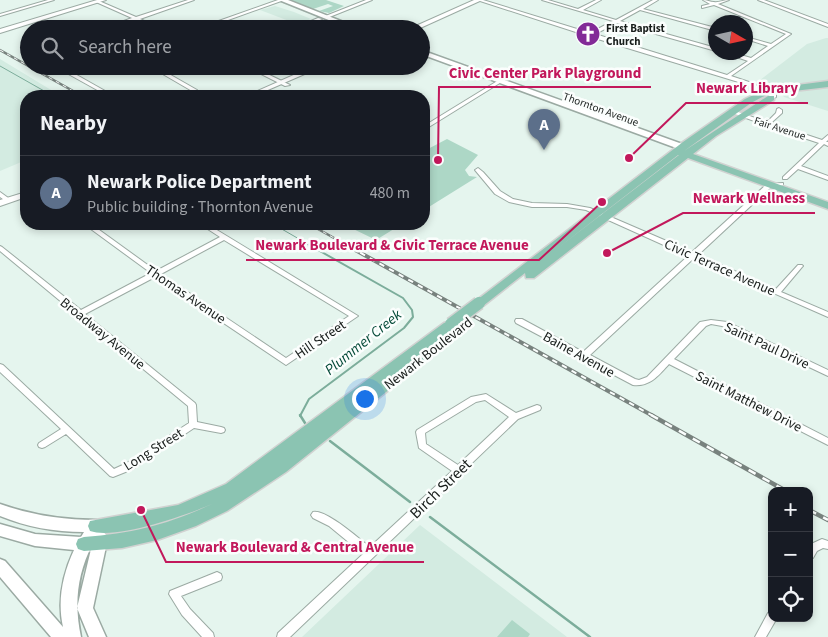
<!DOCTYPE html>
<html lang="en">
<head>
<meta charset="utf-8">
<style>
	body { margin:0; font-family:"Source Sans 3",sans-serif; background:#242831; color:#f1f3f6 }
	.controls { position:absolute; right:15px; bottom:15px; display:grid; overflow:hidden; border-radius:10px; box-shadow:0 2px 8px #0003 }
	.controls button { width:45px; height:45px; display:grid; place-items:center; padding:0; border:0; border-bottom:1px solid #363941; background:#171b24; color:#f1f3f6; font:25px sans-serif }
	.compass { position:absolute; left:708px; top:15px; width:45px; height:45px; border-radius:50%; background:#171b24; box-shadow:0 2px 8px #0003; rotate:99deg }
	.you { position:absolute; left:364px; top:398px; width:18px; height:18px; margin:-12px; border:4px solid #fff; border-radius:50%; background:#1a73e8; box-shadow:0 0 0 8px #1a73e833 }
	.badge { display:grid; place-items:center; width:32px; height:32px; border-radius:50%; background:#bf99cb; color:#fff; font-size:16px; font-weight:700 }
	.pin { position:absolute; translate:-50% -41px; filter:drop-shadow(0 1px 2px #0008) }
	.pin::after { content:''; position:absolute; top:26px; width:18px; height:15px; background:inherit; clip-path:polygon(0 0,100% 0,50% 100%) }
	.list { margin:0; padding:0; list-style:none }
	h2 { display:flex; justify-content:space-between; align-items:center; height:65px; margin:0; padding:0 20px; font-size:21px }
	h2 small { font-size:16px; font-weight:400; color:#9ea1a6 }
	.list li { display:grid; grid-template-columns:32px 1fr auto; gap:15px; align-items:center; box-sizing:border-box; height:75px; padding:0 20px; border-top:1px solid #363941 }
	.list b { display:block; font-size:19px; white-space:nowrap }
	.list p { margin:0; font-size:16px; white-space:nowrap; color:#9ea1a6 }
	.list em { font-size:16px; font-style:normal; color:#9ea1a6 }
	.icon { flex:none; width:28px; height:28px; fill:none; stroke:currentColor; stroke-width:2; stroke-linecap:round; stroke-linejoin:round }
	.map { position:relative; flex:none; width:828px; height:637px; overflow:hidden }
	.search { position:absolute; background:#171b24; box-shadow:0 2px 8px #0003; left:20px; top:20px; width:410px; height:55px; display:flex; align-items:center; gap:12px; box-sizing:border-box; padding:0 18px; border-radius:28px; color:#9ea1a6; font-size:19px }
	.panel { position:absolute; background:#171b24; box-shadow:0 2px 8px #0003; left:20px; top:90px; width:410px; height:140px; border-radius:20px }
	.map>svg:first-child { display:block }
</style>
</head>
<body>
<div class="map">
<svg width="828" height="637" viewBox="0 0 828 637">
	<rect width="100%" height="100%" fill="#e5f5ee"/>
	<path fill="#d3ebe1" d="M275,6l19,6 17,7 -14,5 -37,-14z
		M826,38h2v73l-44,-14 -7,-9 -22,-4 52,-40z
		M0,59l61,37h-35v64l-26,11z
		M420,525l147,112h-265z"/>
	<path fill="#add7c6" d="M288,0h38l18,6 -15,7 -10,-2 14,-5 -5,-2 -15,5z
		M447,139l31,16 -13,15 4,6 8,1 -53,33v-59z
		M343,224h59l-26,16z
		M512,620l18,14 -2,3h-31z"/>
	<g fill="none" stroke-linecap="round" stroke-linejoin="round">
		<path stroke="#7cad9b" stroke-width="1" d="M0,66l53,30
			M273,224l33,19"/>
		<path stroke="#7cad9b" stroke-width="2" d="M300,416l9,-17 95,-71 9,-11 -1,-7 -9,-12 -99,-56"/>
		<path stroke="#7cad9b" stroke-width="2.5" d="M300,415l5,8
			M330,441l80,61
			M430,517l160,120"/>
		<defs>
			<path id="minor" d="M48,0h6l-54,16v-2z
				M188,0h6l-54,19 22,10h-6l-20,-9 -27,9h-7l30,-11 -36,-16 3,-1 37,16z
				M278,0h6l-81,29h-7z
				M366,0h6l-45,18 -4,-1z
				M477,0h6l107,33 23,-12 -71,-21h6l30,9 18,-9h5l-18,10 33,10 37,-20h5l-15,9 73,19v3l-76,-21 -20,11 96,27v3l-99,-28 -22,11 132,41 21,-14 -26,-9h9l20,6 17,-12 -22,-7v-2l25,7 15,-10 -72,-29 -12,3v-2l8,-2 -7,-4c4,0 7,2 11,2 4,1 10,-2 15,-2l-11,4 73,30 -60,42 18,6 27,13v2l-2,1 -29,-14 -157,-48z
				M758,0h6l64,24v3z
				M318,18l4,1 -23,10h-7z
				M54,66h6l11,6 17,-6h7l-20,8 39,22h-6z
				M149,66h6l42,24 -5,1z
				M245,66h6l39,19 -5,1z
				M499,80l4,1 -79,49v-4z
				M779,108l3,2v3l-11,10 51,17 6,-5v5l-2,2h2v4l-4,-2 -23,22 27,10v4l-30,-11 -11,10h-4v-2l36,-34 -54,-18 -35,-13 5,-1 32,11 9,-9 1,-4z
				M478,168l5,4 17,19 13,8 19,4 35,1 23,4 102,44 75,-68 16,-1v2l-12,2 -73,68 78,34 22,-24h4l1,1 -1,1 -21,25 47,20v5l-134,-59 -104,97 45,24 4,1 8,-3 53,-55 11,-2 16,2 101,48v6l-106,-50 -11,-2 -5,2 -32,33 154,79v7l-159,-81c-10,11 -19,23 -36,21l-117,-62 -1,-2 1,-2h6l61,33 105,-96 -102,-46 -19,-3h-35l-23,-5 -14,-8 -20,-24z
				M0,192l11,8v2h-4l-7,-5z
				M84,224h7l65,47 64,-34 -20,-13h7l151,92 -72,49 -131,-88 -70,37 110,89 1,2 1,17 24,5 3,1 1,2 -1,2 -3,1 -27,-5 -61,41 -20,8 -3,-1 -44,-42 -21,13 -3,1 -3,-1 -1,-2 1,-2 22,-14 -61,-57v-8l3,1 111,104 13,-6 62,-40 -1,-17 -109,-90h-3v-2l-76,-63v-5l2,1 79,63 70,-37zM224,240l125,76 -63,42 -125,-84z
				M486,394l30,19 21,-8 3,1 1,2 -1,2 -22,9 -228,218h-13l1,-4 85,-79 -34,-28 -16,-8 -2,-3 2,-3c13,-3 46,27 57,35l82,-76 -33,-23 -3,-16 1,-2 54,-33zM485,400l24,17 -51,48 -32,-21 -1,-11 51,-31z
				M822,539l6,2v8l-5,-1 -6,3 -4,7 -4,1v-14z
				M217,572l4,2 1,3 -1,3 -40,16 9,13 23,24 1,4h-12l-20,-22 -13,-21 1,-3z
				M772,612v6h5l-11,19h-11l13,-24z"/>
			<path id="tertiary" d="M97,0h9l-106,33v-4z
				M474,0h8l-64,29h-9z
				M314,66h9l-69,30h-8z
				M26,192v5l-26,9v-6z"/>
			<path id="secondary" d="M279,0h9l73,29h-10z
				M421,50l264,95 1,2 -4,3 -3,-1 -258,-95z
				M0,504c32,11 62,16 96,16l5,2 2,4 -1,4 4,5 1,7 -14,66 13,29h-17l-12,-29 15,-63c-15,30 -18,59 -11,92h-30l-51,-60v-18l5,2 58,66c-6,-27 0,-53 11,-77l-39,-4 -35,-10v-12l35,10 46,3 3,-5c-30,0 -57,-5 -84,-16z"/>
			<path id="primary" d="M828,81v6l-60,7 -17,9 -67,48 84,-55h6v4l-58,36 -23,18 135,48v7l-140,-51 -154,120h-8l-1,-5 -42,33h-8l-2,-3 210,-161 62,-43 21,-10zM678,155h1l-125,96z
				M448,322l4,1 2,3h9l2,3 -179,143 -59,39 -31,15 -39,14 -35,8 -38,3 -6,-2 -2,-5 2,-5 6,-2c50,-4 83,-12 128,-33 -25,11 -96,36 -122,27l-2,-5 2,-5 88,-16 48,-21 218,-161z"/>
		</defs>
		<use href="#minor" stroke="#9baaa3" stroke-width="2"/>
		<use href="#tertiary" stroke="#9baaa3" stroke-width="2"/>
		<use href="#secondary" stroke="#9baaa3" stroke-width="3"/>
		<use href="#primary" stroke="#d1d2d1" stroke-width="3"/>
		<use href="#minor" fill="#fff" fill-rule="evenodd"/>
		<use href="#tertiary" fill="#fff" fill-rule="evenodd"/>
		<use href="#secondary" fill="#fff" fill-rule="evenodd"/>
		<use href="#primary" fill="#8bc4b2" fill-rule="evenodd"/>
		<defs>
			<path id="rail-far2" d="M0,50l82,46
				M309,224l34,19"/>
			<path id="rail-far1" d="M341,242l312,174"/>
			<path id="rail" d="M651,415l135,76
				M809,510l19,10"/>
		</defs>
		<use href="#rail-far2" stroke="#78827e" stroke-width="2.5"/>
		<use href="#rail-far1" stroke="#78827e" stroke-width="4"/>
		<use href="#rail" stroke="#78827e" stroke-width="4.5"/>
		<use href="#rail-far2" stroke="#fbfefd" stroke-width="1" stroke-dasharray="4" stroke-linecap="butt"/>
		<use href="#rail-far1" stroke="#fbfefd" stroke-width="2" stroke-dasharray="5.5" stroke-linecap="butt"/>
		<use href="#rail" stroke="#fbfefd" stroke-width="2.5" stroke-dasharray="8" stroke-linecap="butt"/>
		<defs>
			<path id="primary-bridge" d="M451,324l28,-21"/>
		</defs>
		<use href="#primary-bridge" stroke="#d1d2d1" stroke-width="15" stroke-linecap="butt"/>
		<use href="#primary-bridge" stroke="#8bc4b2" stroke-width="12"/>
	</g>
	<defs>
		<symbol id="church-disc" viewBox="-11 -11 22 22"><circle r="9.5" fill="#822a97" stroke="#fbfefd"/><path d="M-1.2-6h2.4v3.5h3.3v2.4h-3.3V6h-2.4V-.1h-3.3v-2.4h3.3Z" fill="#fff"/></symbol>
	</defs>
	<g fill-rule="evenodd">
		<use href="#church-disc" x="574" y="20" width="28" height="28"/>
	</g>
	<g text-anchor="middle" stroke-width="5" stroke-linejoin="round" paint-order="stroke">
		<g font-size="11" font-weight="bold" fill="#181d1b" stroke="#fbfefd" text-anchor="start">
			<text x="606" y="32">First Baptist<tspan x="606" dy="13">Church</tspan></text>
		</g>
		<g font-size="11" fill="#181d1b" stroke="#fbfefd">
			<text transform="translate(601 109) rotate(20)" y="4">Thornton Avenue</text>
			<text transform="translate(780 128) rotate(18)" y="4">Fair Avenue</text>
		</g>
		<g font-size="14" fill="#181d1b" stroke="#fbfefd">
			<text transform="translate(720 267) rotate(24)" y="5">Civic Terrace Avenue</text>
			<text transform="translate(186 294) rotate(34)" y="5">Thomas Avenue</text>
			<text transform="translate(103 333) rotate(39)" y="5">Broadway Avenue</text>
			<text transform="translate(320 339) rotate(-34)" y="5">Hill Street</text>
			<text transform="translate(767 345) rotate(25)" y="5">Saint Paul Drive</text>
			<text transform="translate(428 353) rotate(-38)" y="5">Newark Boulevard</text>
			<text transform="translate(579 354) rotate(29)" y="5">Baine Avenue</text>
			<text transform="translate(749 401) rotate(27)" y="5">Saint Matthew Drive</text>
			<text transform="translate(153 449) rotate(-32)" y="5">Long Street</text>
		</g>
		<g font-size="15" font-style="italic" fill="#044a38" stroke="#fbfefd">
			<text transform="translate(363 342) rotate(-39)" y="5">Plummer Creek</text>
		</g>
		<g font-size="16" fill="#181d1b" stroke="#fbfefd">
			<text transform="translate(440 488) rotate(-44)" y="6">Birch Street</text>
		</g>
	</g>
	<path fill="none" stroke="#c2185b" stroke-width="2" d="M438 160L439 87H651M629 158L686 103H808M607 253L683 213H815M602 202L539 260H246M141 510L166 562H424"/>
	<g fill="#c2185b" stroke="#fbfefd" stroke-width="2">
		<circle cx="438" cy="160" r="5"/>
		<circle cx="629" cy="158" r="5"/>
		<circle cx="607" cy="253" r="5"/>
		<circle cx="602" cy="202" r="5"/>
		<circle cx="141" cy="510" r="5"/>
	</g>
	<g font-size="15" text-anchor="middle" font-weight="bold" fill="#c2185b" stroke="#fbfefd" stroke-width="5" stroke-linejoin="round" paint-order="stroke">
		<text x="545" y="78">Civic Center Park Playground</text>
		<text x="747" y="93">Newark Library</text>
		<text x="749" y="203">Newark Wellness</text>
		<text x="392" y="250">Newark Boulevard &amp; Civic Terrace Avenue</text>
		<text x="295" y="552">Newark Boulevard &amp; Central Avenue</text>
	</g>
</svg>
<div class="controls">
<button>+</button>
<button>−</button>
<button><svg class="icon" aria-label="locate" viewBox="0 0 24 24"><circle cx="12" cy="12" r="6"/><path d="M12 2v4M12 18v4M2 12h4M18 12h4"/></svg></button>
</div>
<svg class="compass" viewBox="-18 -18 36 36"><path d="M0-13l5 13h-10z" fill="#e53935"/><path d="M0 13l5-13h-10z" fill="#9ea1a6"/></svg>
<div class="you"></div>
<div class="pin badge" style="left:544px;top:150px;background:#5c6f8a">A</div>
<div class="search"><svg class="icon" aria-label="search" viewBox="0 0 24 24"><circle cx="10" cy="10" r="6"/><path d="M15 15l6 6"/></svg>Search here</div>
<section class="panel">
<h2>Nearby<small></small></h2>
<ul class="list">
<li><span class="badge" style="background:#5c6f8a">A</span><div><b>Newark Police Department</b><p>Public building · Thornton Avenue</p></div><em>480 m</em></li>
</ul>
</section>
</div>
</body>
</html>
